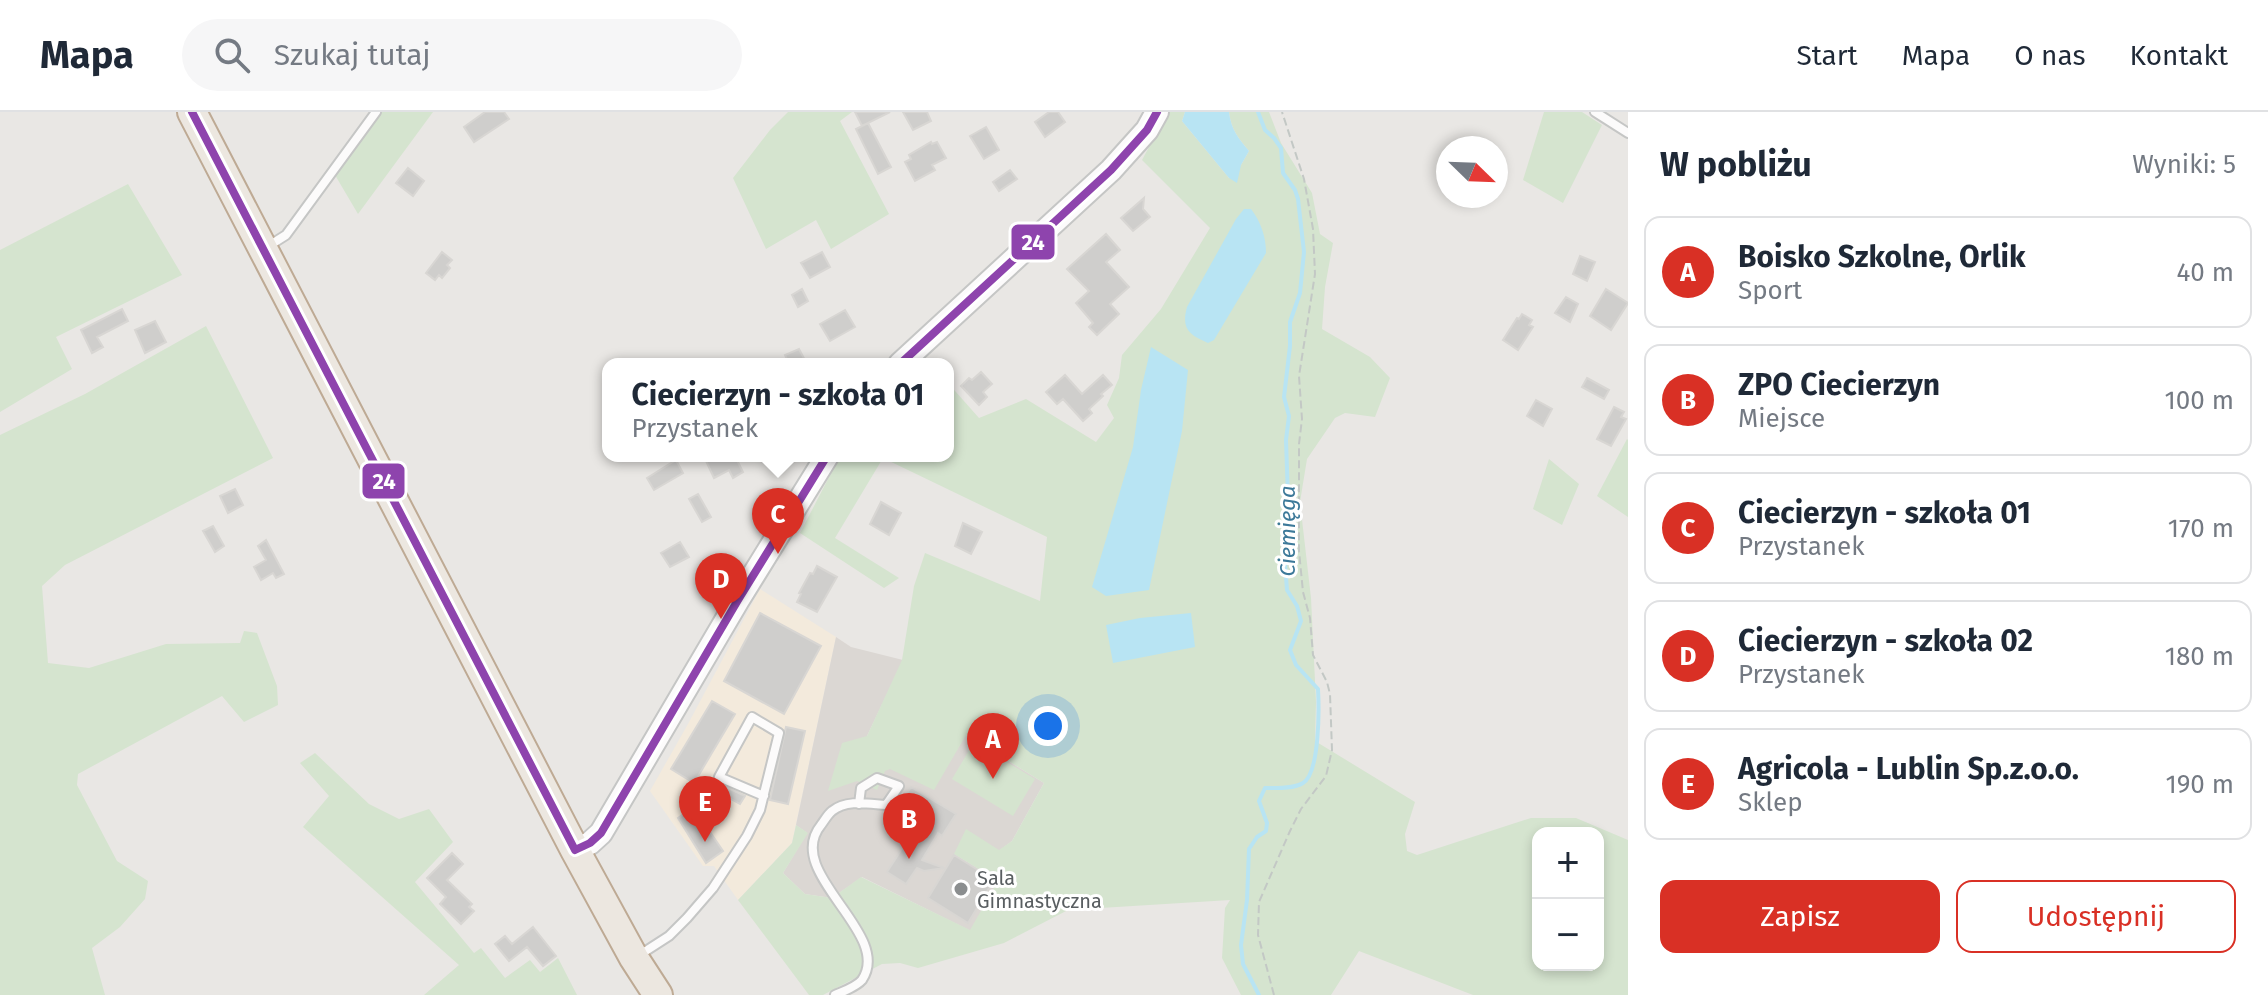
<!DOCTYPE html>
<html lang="pl">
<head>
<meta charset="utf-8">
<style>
	body { margin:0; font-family:"Fira Sans",sans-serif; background:#f6f6f7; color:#1f2937 }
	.controls { position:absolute; right:24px; bottom:24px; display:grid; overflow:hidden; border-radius:16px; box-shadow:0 4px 12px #0003 }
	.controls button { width:72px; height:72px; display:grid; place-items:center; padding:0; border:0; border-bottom:2px solid #e0e1e3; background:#fff; color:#1f2937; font:40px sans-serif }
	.compass { position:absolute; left:1436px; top:24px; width:72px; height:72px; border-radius:50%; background:#fff; box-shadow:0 4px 12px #0003; rotate:113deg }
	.you { position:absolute; left:1048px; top:614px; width:28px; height:28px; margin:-20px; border:6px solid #fff; border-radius:50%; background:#1a73e8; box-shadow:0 0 0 12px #1a73e833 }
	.badge { display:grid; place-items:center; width:52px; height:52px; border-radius:50%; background:#d93025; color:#fff; font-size:26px; font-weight:700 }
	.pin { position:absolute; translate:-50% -66px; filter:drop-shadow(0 2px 4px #0008) }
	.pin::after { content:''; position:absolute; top:42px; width:28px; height:24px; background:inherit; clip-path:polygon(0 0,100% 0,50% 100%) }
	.popup { position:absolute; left:602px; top:246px; width:352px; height:104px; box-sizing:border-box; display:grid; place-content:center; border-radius:16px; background:#fff; filter:drop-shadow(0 2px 6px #0005); font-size:26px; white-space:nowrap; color:#747a83 }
	.popup b { font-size:30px; color:#1f2937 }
	.popup::after { content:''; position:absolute; left:50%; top:100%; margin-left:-16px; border:16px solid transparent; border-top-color:#fff }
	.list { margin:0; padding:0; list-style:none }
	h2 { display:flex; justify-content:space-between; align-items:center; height:104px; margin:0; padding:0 32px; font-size:34px }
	h2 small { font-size:26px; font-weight:400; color:#747a83 }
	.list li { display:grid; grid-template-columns:52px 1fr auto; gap:24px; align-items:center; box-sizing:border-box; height:112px; margin:0 16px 16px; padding:0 16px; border:2px solid #e0e1e3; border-radius:16px }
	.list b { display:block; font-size:30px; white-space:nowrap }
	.list p { margin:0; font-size:26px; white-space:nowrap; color:#747a83 }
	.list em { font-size:26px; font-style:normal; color:#747a83 }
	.actions { display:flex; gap:16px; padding:24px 32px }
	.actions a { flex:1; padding:18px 0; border:2px solid #d93025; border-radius:16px; text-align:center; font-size:28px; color:#d93025 }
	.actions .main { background:#d93025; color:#fff }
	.icon { flex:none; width:44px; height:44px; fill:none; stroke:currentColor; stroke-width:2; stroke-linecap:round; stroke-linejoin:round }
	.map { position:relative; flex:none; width:1628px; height:883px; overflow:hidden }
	header { display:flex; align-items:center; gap:48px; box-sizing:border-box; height:112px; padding:0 40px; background:#fff; border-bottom:2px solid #e0e1e3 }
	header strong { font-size:38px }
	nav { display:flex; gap:44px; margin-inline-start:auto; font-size:28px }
	.search { width:560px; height:72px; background:#f6f6f7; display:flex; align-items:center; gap:20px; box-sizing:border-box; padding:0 28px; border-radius:44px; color:#747a83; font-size:30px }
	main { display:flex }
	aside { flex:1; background:#fff }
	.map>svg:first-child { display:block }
</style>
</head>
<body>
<header>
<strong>Mapa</strong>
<div class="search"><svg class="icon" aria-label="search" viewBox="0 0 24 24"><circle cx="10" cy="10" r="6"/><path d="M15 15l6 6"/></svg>Szukaj tutaj</div>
<nav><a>Start</a><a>Mapa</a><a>O nas</a><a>Kontakt</a></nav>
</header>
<main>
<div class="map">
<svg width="1628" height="883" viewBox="0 0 1628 883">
	<rect width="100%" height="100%" fill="#e9e7e4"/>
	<path fill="#f3eadc" d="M760,477l76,48 -44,206 -54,57 -24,-34h-11l-53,-75 38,-67z"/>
	<path fill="#dbd7d3" d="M836,525l15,10 52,13 -36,76 99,-1 78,48 -32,58 -12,9 -46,4 44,27 -27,50 -109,-54 -30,21 -27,-4 -22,-21 24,-40 -11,-8z"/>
	<path fill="#d5e4cf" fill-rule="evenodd" d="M380,0h53l-75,102 -23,-39z
		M788,0h64l-12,9 49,93 -58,35 -15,-29 -50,29 -33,-71 37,-48z
		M1168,0h17l-3,9 47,57 12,-13 8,-14c-11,-13 -18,-22 -20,-39h40l12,31 31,50 8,41 13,9 -8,44 -3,42 48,28 20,21 -15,39 -30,-4 -10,5 -28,41 -7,43 11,96 5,104 -1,39 100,61 -10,32 2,17 10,4 114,-37h45l52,22v155h-155l-114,-44 -28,44h-90l-19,-37 3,-50 5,-8 -162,10 -64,33 -86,25 -18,-5 -18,1 -59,31h-14l-71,-95 54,-57 4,-18 12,8 -25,40 22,21 27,4 29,-21 109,53 28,-49 -44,-27 12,-25 33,21 13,-9 32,-58 -78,-48 -32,55 -44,-21 -5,2 -8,19 -20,-9 -29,10 14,-48 25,-7 35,-76 12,-74 11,-33 115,48 7,-64 -164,-79 -48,80 64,40 -15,10 -84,-55 40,-77h108v-73l31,35 47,-19 70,43 18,-24 -7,-13 12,-27 3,-23 39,-46 49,-81 -68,-68zM1538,721h60v132h-60z
		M1544,0h38l20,13 -39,78 -40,-23z
		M128,72l54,91 -126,62 16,32 -72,43v-162z
		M206,214l67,132 -208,107 -23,21 6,77 41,5 77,-24 74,-1 4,-12 13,2 20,53 1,19 -34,17 -22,-26 -144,78 -1,11 40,76 31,20 -3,18 -25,28 -28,21 13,47h-105v-560l85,-41z
		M1627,327l1,1v77l-31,-21z
		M1549,347l30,25 -17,41 -29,-16z
		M974,630l61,37 -22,37 -61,-37z
		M315,641l54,51 30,15 30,-10 24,33 -38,40 59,71 7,-5 24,30 25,-18 10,12 18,-14 19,37h-153l35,-30 -156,-138 26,-31 -29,-33z"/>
	<path fill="#b8e4f3" d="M1185,0h44c2,17 9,26 20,39l-8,14 -4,18 -8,-5 -47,-57z
		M1244,97h7c10,13 15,28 15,44l-52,87 -6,3c-19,-8 -27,-14 -21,-36l49,-88z
		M1151,235l37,23 -6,61 -33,159 -43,6 -14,-9 41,-140 8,-57z
		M1191,501l4,34 -82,16 -7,-38 34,-7z"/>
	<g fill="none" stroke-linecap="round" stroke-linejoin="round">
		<path stroke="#b8e4f3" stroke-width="4" d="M1258,0l7,18 9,8 7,10 2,25 12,17 3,9 6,53 -4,41 -10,29v24l-6,51 5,19 -3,24 3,87 -4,37 2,26 10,16 4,15 -11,29 6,15 22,24c1,18 2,84 -15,94 -9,6 -27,5 -38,5l-6,13 8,22 -1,8 -9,6 -8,12 -2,51 -6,45 2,19 16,31"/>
	</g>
	<path fill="#cfcecc" stroke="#d8d6d3" stroke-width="2" d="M485,0h19l5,7 -35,23 -10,-15z
		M855,0h35l-28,14z
		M903,0h24l4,9 -18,9z
		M1049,0h9l7,10 -20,15 -10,-15z
		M868,11l23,44 -13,7 -22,-45z
		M986,15l13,23 -15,9 -14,-23z
		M931,30l1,2 5,-2 9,16 -14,7 3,5 -20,11 -10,-19 6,-3 -2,-4z
		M408,56l16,13 -11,15 -17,-13z
		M1010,58l7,9 -18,12 -6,-9z
		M1144,86l-1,11 7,8 -17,14 -12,-13z
		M1106,122l14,16 -14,12 23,25 -19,17 9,10 -22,21 -8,-8 4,-4 -17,-20 13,-12 -22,-22z
		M442,140l10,8 -5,5 3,3 -8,10 -3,-3 -4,5 -9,-7z
		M822,140l8,15 -20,11 -9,-15z
		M1580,144l15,6 -8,19 -14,-7z
		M802,177l6,12 -10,6 -6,-12z
		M1606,177l22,14 -17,27 -21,-14z
		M1566,185l12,7 -8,18 -15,-9z
		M122,197l6,12 -31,16 6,10 -11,6 -11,-23z
		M845,198l10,17 -25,14 -10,-17z
		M1522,202l10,6 -3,5 4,2 -15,23 -15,-10 14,-22 2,1z
		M155,209l11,21 -21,11 -10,-23z
		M799,237l8,15h-18l-4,-9z
		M981,260l11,12 -9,8 4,5 -8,8 -18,-19 8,-8 3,2z
		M1065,263l17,19 21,-19 9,10 -11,9 2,2 -14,13 3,4 -9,8 -20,-22 -6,5 -11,-12z
		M1587,266l22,12 -5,9 -22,-12z
		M1536,288l16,9 -9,17 -16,-10z
		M1614,295l10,5 -3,5 5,2 -15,27 -14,-7z
		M715,344h20l8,16 -10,6 -4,-8 -15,8 -8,-17z
		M676,348l7,13 -29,17 -7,-12z
		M235,377l8,16 -15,8 -8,-17z
		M698,382l13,23 -9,5 -13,-23z
		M881,390l20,11 -12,22 -19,-11z
		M963,411l19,9 -11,22 -16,-8z
		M213,414l11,20 -9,6 -12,-21z
		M266,428l18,34 -8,4 -3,-5 -12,7 -7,-13 12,-7 -8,-14z
		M680,430l9,15 -19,10 -9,-14z
		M817,454l20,11 -20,35 -20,-10 4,-8 -2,-1 11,-20 3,1z
		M760,501l61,33 -37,68 -60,-33z
		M712,589l23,13 -41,69 -23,-14z
		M786,615l19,4 -17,73 -18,-4z
		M726,675l19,9 -5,8 -18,-10z
		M911,675l45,27 -14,22 -4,-3 -16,27 22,8 -20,3 -7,-3 -11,16 -19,-12 32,-50 -22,-13z
		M693,695l30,44 -17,12 -28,-45z
		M452,741l11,11 -16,16 25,24 -3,3 5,4 -13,13 -21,-20 6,-7 -19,-19z
		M954,743l40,25 -26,43 -40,-25z
		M533,815l23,29 -13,10 -16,-19 -18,14 -14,-17 10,-8 7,8z"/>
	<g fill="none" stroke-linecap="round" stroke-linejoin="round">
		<defs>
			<path id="lane" d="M1595,0l33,21
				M267,135l19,-12 90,-123
				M638,844l31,-20 18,-18 26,-30 34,-52 13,-26 19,-77 -27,-16 -33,60 45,19
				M835,883c9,-4 21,-8 27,-15 32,-47 -80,-107 -41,-155 3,-4 7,-11 11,-14 15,-12 37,-7 54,-6l13,-19 -22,-8 -16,10 -2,16"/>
			<path id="secondary" d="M900,252l211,-194 36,-40 10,-18
				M575,738l15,-7 11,-10 137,-233 89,-144"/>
			<path id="highway" d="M192,0l383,738 59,108 24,37"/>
		</defs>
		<use href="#lane" stroke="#c5c6c5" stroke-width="12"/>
		<use href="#secondary" stroke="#c5c6c5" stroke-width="26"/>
		<use href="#highway" stroke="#beaa94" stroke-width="32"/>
		<path stroke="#c3c8c5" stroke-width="2" stroke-dasharray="8 4" stroke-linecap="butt" d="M1274,883l-16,-60 1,-33 31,-71 11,-22 25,-33 6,-26 -2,-56 -3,-12 -14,-27 -3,-37 -7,-26 -4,-41v-107l3,-25 -3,-43 16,-102 -2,-45 -9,-50 -22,-67"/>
		<use href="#lane" stroke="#fcfbfb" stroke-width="8"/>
		<use href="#secondary" stroke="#fcfbfb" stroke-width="22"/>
		<use href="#highway" stroke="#ece7e0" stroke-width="28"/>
		<defs>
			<path id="bus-1" d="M192,0l383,738
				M900,252l211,-194 36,-40 10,-18
				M575,738l15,-7 11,-10 137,-233 89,-144"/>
		</defs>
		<use href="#bus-1" stroke="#fff" stroke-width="14"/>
		<use href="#bus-1" stroke="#8e44ad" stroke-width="8"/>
	</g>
	<circle fill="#8b8e8f" stroke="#fff" stroke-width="3" cx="961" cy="777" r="8"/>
	<g text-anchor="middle" stroke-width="6" stroke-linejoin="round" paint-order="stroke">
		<g font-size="20" fill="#595e61" stroke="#fff" text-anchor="start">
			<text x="977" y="773">Sala<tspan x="977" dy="23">Gimnastyczna</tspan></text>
		</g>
		<g font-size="22" font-style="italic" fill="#3c7999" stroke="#fff">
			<text transform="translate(1287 419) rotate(-90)" y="8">Ciemięga</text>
		</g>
	</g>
	<g stroke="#fff" stroke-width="3">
		<rect x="1010" y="111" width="46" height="38" rx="8" fill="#8e44ad"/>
		<rect x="361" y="350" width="45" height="38" rx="8" fill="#8e44ad"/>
	</g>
	<g font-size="22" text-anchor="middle" font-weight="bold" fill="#fff">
		<text x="1033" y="138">24</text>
		<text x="384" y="377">24</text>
	</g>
</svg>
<div class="controls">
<button>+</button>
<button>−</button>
</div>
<svg class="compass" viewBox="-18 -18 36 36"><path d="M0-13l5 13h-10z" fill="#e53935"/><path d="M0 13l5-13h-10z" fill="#747a83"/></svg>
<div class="you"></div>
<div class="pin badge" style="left:993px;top:667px">A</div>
<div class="pin badge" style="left:909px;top:747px">B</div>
<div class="pin badge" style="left:778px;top:442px">C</div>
<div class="popup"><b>Ciecierzyn - szkoła 01</b>Przystanek</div>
<div class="pin badge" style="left:721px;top:507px">D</div>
<div class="pin badge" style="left:705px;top:730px">E</div>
</div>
<aside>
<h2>W pobliżu<small>Wyniki: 5</small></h2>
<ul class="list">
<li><span class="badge">A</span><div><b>Boisko Szkolne, Orlik</b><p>Sport</p></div><em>40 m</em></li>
<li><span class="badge">B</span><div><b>ZPO Ciecierzyn</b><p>Miejsce</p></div><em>100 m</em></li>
<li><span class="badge">C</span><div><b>Ciecierzyn - szkoła 01</b><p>Przystanek</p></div><em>170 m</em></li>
<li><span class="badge">D</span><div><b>Ciecierzyn - szkoła 02</b><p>Przystanek</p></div><em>180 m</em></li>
<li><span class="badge">E</span><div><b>Agricola - Lublin Sp.z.o.o.</b><p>Sklep</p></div><em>190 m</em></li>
</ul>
<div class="actions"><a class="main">Zapisz</a><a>Udostępnij</a></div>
</aside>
</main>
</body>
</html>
